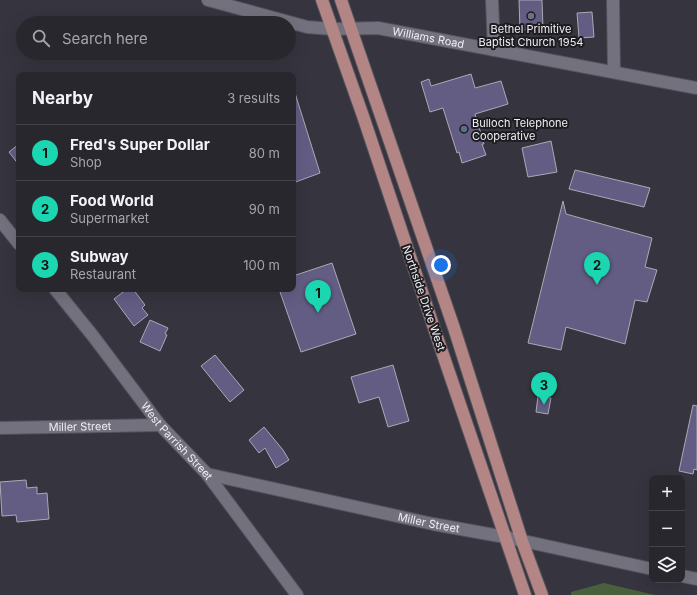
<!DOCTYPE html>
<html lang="en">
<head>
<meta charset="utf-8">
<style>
	body { margin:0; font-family:Inter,sans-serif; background:#34333a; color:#f1f3f6 }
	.controls { position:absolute; right:12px; bottom:12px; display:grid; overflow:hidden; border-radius:8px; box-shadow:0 4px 16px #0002 }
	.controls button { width:36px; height:36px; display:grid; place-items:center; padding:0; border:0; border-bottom:1px solid #44444a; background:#28272e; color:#f1f3f6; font:20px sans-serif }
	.you { position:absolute; left:441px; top:265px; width:14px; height:14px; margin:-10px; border:3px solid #fff; border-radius:50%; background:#1a73e8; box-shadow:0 0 0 6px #1a73e833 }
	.badge { display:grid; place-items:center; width:26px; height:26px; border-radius:50%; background:#1cd5b1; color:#111; font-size:13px; font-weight:700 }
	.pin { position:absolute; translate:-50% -33px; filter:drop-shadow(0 1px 2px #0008) }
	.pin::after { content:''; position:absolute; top:21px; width:14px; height:12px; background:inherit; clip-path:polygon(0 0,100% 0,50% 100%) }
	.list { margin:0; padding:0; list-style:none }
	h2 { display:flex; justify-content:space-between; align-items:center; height:52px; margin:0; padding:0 16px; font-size:17px }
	h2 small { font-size:13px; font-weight:400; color:#a5a5aa }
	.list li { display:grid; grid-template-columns:26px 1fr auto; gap:12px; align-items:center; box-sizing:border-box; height:56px; padding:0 16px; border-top:1px solid #44444a }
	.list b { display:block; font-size:15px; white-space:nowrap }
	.list p { margin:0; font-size:13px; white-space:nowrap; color:#a5a5aa }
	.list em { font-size:13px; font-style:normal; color:#a5a5aa }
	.icon { flex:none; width:22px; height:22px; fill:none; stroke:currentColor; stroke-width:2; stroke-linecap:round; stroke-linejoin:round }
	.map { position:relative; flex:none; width:697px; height:595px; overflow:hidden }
	.search { position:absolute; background:#28272e; box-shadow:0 4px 16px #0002; left:16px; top:16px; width:280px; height:44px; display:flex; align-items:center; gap:10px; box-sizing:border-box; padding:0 14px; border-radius:22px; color:#a5a5aa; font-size:15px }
	.panel { position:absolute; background:#28272e; box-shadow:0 4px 16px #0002; left:16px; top:72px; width:280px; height:220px; border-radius:8px }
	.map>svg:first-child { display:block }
</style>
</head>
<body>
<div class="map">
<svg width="697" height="595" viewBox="0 0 697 595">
	<rect width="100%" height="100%" fill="#36343e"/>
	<path fill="#49603d" d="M604,583l51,12h-84v-3z"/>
	<path fill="#635d84" stroke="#aba9b5" d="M519,0h23l1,29 -23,1z
		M592,12l2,25 -15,1 -2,-25z
		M471,74l4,14 26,-7 7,23 -33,10 9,30h-2l4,11 -24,8 -3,-11 -2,1 -14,-45 -13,4 -9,-30 8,-3 2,7z
		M293,93h2l25,80 -27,10z
		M551,141l6,31 -29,5 -6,-29z
		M19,144v21l-10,-13z
		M575,170l75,18 -6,19 -75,-18z
		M563,201l3,13 86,24 -7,29 12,3 -10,32 -12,-2 -10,44 -59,-17 -5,23 -33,-7z
		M332,263l24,71 -55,18 -22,-63h14v-13z
		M127,289h6l12,16 -3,3 6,7 -14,11 -20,-27z
		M150,320l18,8 -3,6 2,1 -7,16 -20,-9z
		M215,355l29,35 -14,12 -29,-36z
		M393,365l16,56 -21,6 -9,-30 -20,6 -8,-26z
		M538,396l13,2 -3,16 -12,-2z
		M693,405l4,1v64l-3,-1 -1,5 -14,-3z
		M264,427l19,23 6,10 -13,8 -11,-20 -6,5 -10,-13z
		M26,480l1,8 10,-1v7l10,-1 2,26 -32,3 -1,-7 -14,1 -2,-34z"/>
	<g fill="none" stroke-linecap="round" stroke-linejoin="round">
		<defs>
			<g id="street">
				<path id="s1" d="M208,0l99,27 25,2 46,-1 319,60"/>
				<path d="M492,0l2,50"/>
				<path d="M613,0l1,72"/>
				<path id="s2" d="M0,428l160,-3"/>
				<path id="s3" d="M207,474l226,50 72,13 147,32"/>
				<path d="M682,576l15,3"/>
			</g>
			<g id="secondary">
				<path d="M0,220l19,24"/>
				<path id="s4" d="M55,289l38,47 67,89 47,49 90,121"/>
			</g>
			<path id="primary" d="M322,0l41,116 74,221 88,258
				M341,0l113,328 68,213 20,54"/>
		</defs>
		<use href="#street" stroke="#53535b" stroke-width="14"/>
		<use href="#secondary" stroke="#53535b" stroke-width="14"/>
		<use href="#primary" stroke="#53535b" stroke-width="14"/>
		<use href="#street" stroke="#73717d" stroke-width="12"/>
		<use href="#secondary" stroke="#73717d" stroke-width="12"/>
		<use href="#primary" stroke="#b38685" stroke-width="12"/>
	</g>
	<circle fill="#6b7280" stroke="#1d1d21" stroke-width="1.5" cx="531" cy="16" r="4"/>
	<circle fill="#5c6f8a" stroke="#1d1d21" stroke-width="1.5" cx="464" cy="129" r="4"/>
	<g text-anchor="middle" stroke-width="4" stroke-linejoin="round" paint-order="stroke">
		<g font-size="11" fill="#eeeef4" stroke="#1d1d21">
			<text x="531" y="33">Bethel Primitive<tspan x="531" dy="13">Baptist Church 1954</tspan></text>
			<text x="472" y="127" text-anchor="start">Bulloch Telephone<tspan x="472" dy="13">Cooperative</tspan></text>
		</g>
		<g font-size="11" fill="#eeeef4" stroke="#1d1d21">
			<text dy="4" stroke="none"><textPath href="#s1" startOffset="225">Williams Road</textPath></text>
			<text transform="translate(424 298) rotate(71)" y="4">Northside Drive West</text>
			<text dy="4" stroke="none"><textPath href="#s2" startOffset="80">Miller Street</textPath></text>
			<text dy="4" stroke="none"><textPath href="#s4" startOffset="195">West Parrish Street</textPath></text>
			<text dy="4" stroke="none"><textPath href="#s3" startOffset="227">Miller Street</textPath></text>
		</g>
	</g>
</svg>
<div class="controls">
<button>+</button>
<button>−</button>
<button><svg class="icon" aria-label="layers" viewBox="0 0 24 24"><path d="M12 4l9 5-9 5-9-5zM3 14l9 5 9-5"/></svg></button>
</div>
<div class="you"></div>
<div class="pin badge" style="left:318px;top:313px">1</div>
<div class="pin badge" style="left:597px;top:285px">2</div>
<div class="pin badge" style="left:544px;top:405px">3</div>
<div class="search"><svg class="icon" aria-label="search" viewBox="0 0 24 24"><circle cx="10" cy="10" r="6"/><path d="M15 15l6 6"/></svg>Search here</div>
<section class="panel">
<h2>Nearby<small>3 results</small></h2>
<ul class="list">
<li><span class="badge">1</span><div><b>Fred's Super Dollar</b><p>Shop</p></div><em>80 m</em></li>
<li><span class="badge">2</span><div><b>Food World</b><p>Supermarket</p></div><em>90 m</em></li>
<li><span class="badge">3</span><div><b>Subway</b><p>Restaurant</p></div><em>100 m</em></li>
</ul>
</section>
</div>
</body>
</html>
